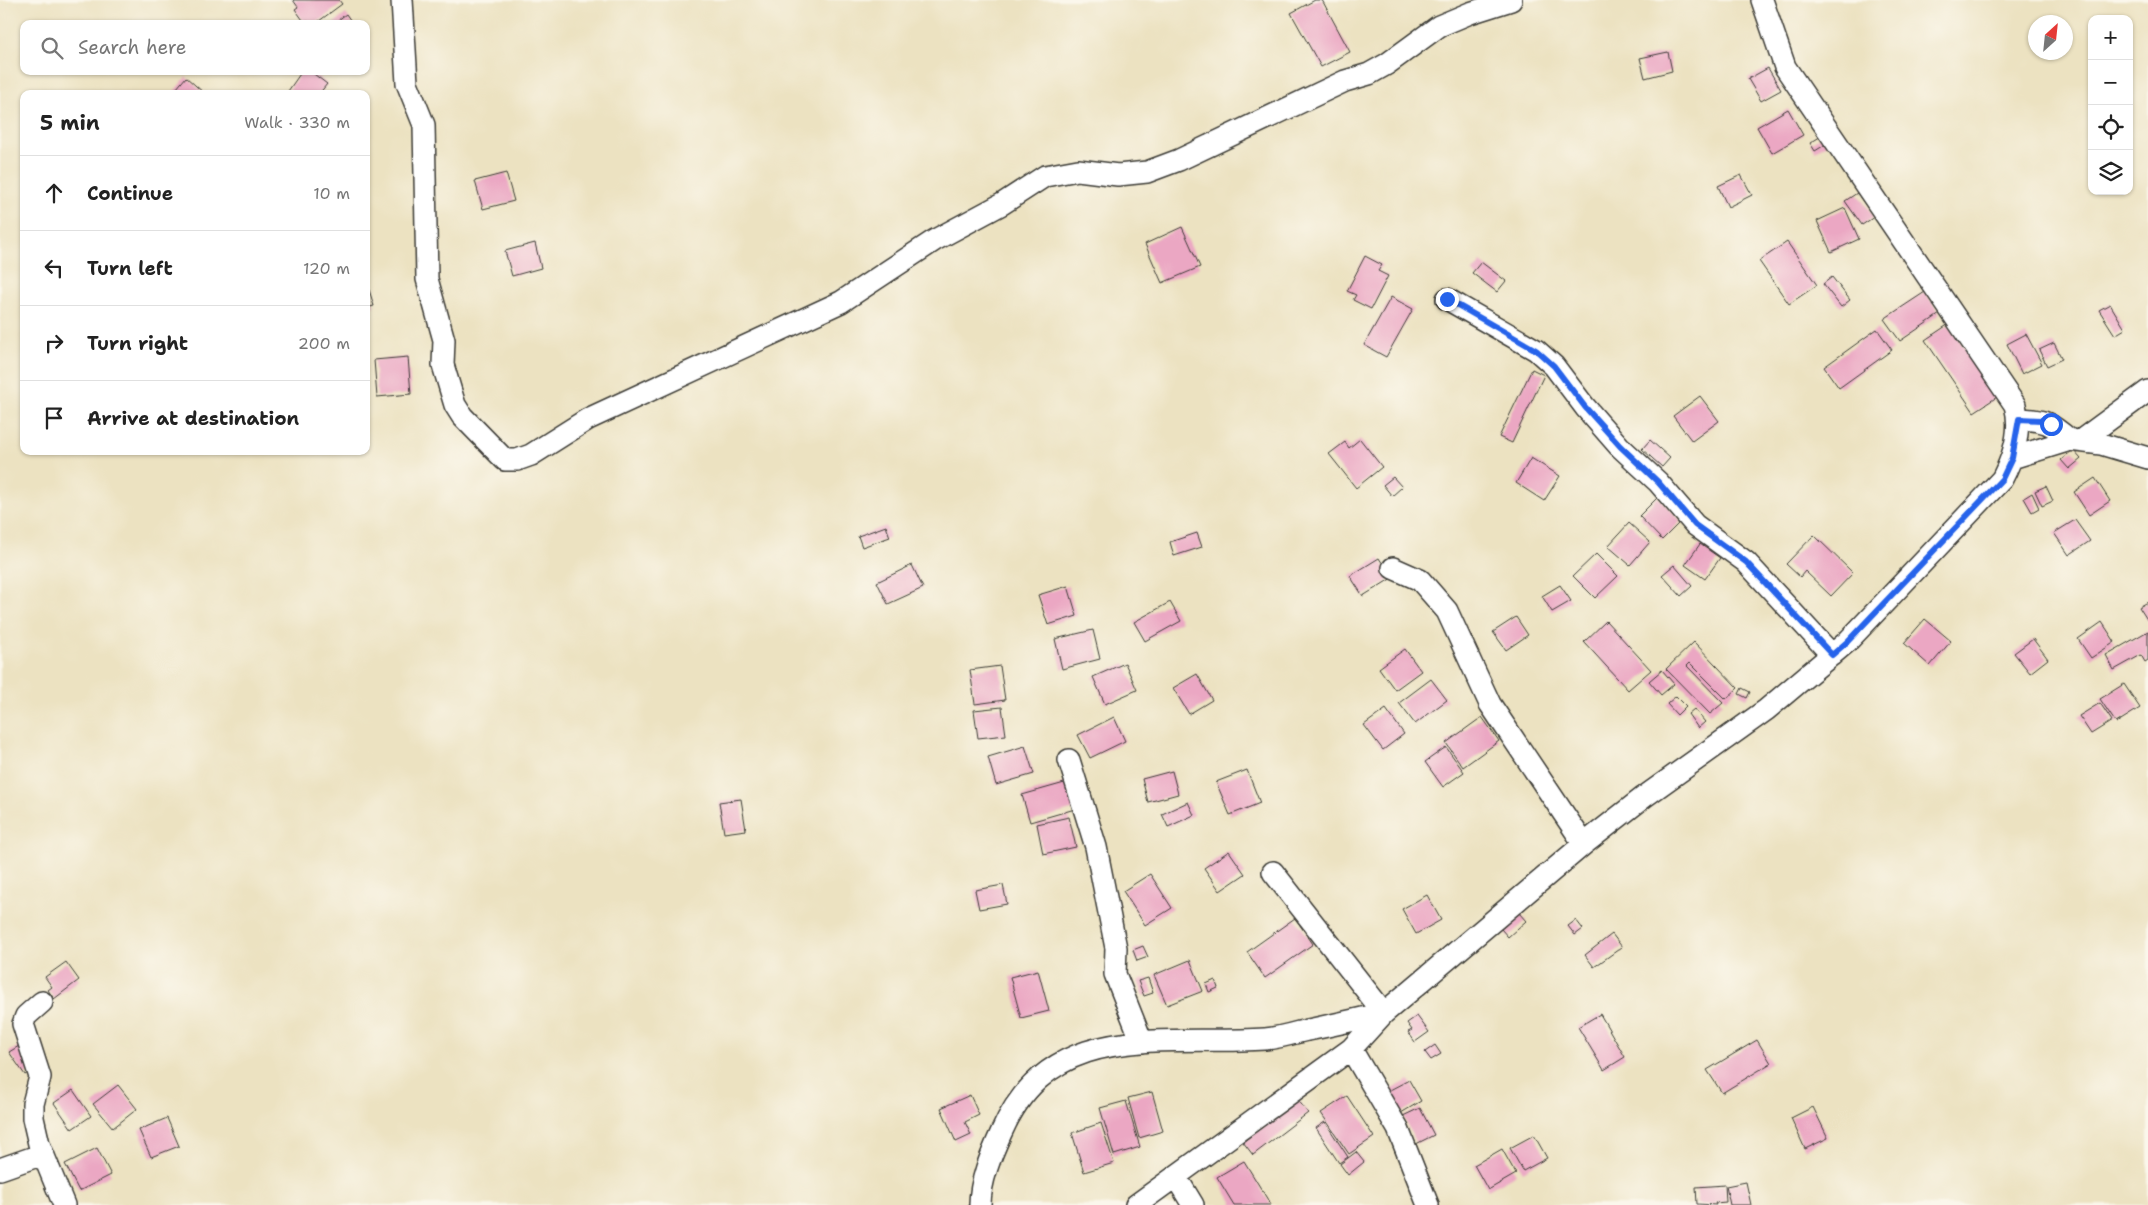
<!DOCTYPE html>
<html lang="en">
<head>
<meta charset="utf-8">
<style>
	body { margin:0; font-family:"Shantell Sans",sans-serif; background:#f6f6f6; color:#222 }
	.controls { position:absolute; right:15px; top:15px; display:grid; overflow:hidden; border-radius:10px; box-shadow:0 1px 4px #0004 }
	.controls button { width:45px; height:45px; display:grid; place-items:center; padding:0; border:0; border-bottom:1px solid #e0e0e0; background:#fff; color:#222; font:25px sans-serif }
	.compass { position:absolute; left:2028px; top:15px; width:45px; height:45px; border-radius:50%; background:#fff; box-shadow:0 1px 4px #0004; rotate:27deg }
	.stop { position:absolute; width:15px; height:15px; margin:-11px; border:4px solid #2563eb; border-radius:50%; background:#fff }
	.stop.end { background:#2563eb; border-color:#fff; box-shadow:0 1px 5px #0008 }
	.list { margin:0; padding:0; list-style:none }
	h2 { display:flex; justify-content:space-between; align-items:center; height:65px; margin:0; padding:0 20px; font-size:21px }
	h2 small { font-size:16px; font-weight:400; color:#767676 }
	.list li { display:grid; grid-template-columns:32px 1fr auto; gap:15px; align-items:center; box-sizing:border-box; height:75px; padding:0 20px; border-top:1px solid #e0e0e0 }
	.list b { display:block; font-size:19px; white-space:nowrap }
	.list em { font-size:16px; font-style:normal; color:#767676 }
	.icon { flex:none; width:28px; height:28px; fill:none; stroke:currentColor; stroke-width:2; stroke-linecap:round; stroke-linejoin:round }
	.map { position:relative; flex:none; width:2148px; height:1205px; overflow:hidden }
	.search { position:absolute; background:#fff; box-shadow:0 1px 4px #0004; left:20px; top:20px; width:350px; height:55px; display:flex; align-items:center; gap:12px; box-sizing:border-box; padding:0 18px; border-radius:10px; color:#767676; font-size:19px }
	.panel { position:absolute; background:#fff; box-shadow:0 1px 4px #0004; left:20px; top:90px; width:350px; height:365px; border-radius:10px }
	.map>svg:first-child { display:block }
</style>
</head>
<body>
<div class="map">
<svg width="2148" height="1205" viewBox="0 0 2148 1205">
	<rect width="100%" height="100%" fill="#fbf7ec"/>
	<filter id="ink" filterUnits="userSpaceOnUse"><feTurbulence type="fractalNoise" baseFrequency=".02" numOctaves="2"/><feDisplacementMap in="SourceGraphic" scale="10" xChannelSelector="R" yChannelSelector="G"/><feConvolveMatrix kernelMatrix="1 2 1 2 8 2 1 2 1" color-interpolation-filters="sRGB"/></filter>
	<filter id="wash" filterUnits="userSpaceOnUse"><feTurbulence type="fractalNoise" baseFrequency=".0096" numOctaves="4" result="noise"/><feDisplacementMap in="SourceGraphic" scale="20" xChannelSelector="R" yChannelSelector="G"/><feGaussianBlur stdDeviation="1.12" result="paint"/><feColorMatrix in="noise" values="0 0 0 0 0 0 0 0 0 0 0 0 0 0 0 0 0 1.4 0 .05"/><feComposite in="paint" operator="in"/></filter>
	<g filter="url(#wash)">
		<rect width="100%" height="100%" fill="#ece2c1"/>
		<g id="blocks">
			<path fill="#eba7c3" d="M293,0h46l3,4 -27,20h-5l-2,-3 -3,2 -10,-14 3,-2z
				M1315,0h7l28,52 -29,15 -30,-54z
				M346,14l7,10h-20z
				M1668,52l4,19 -27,7 -5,-20z
				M1768,68l13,22 -20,11 -13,-22z
				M302,71h8l17,13 -8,10h-33z
				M186,77l19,17h-33z
				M1788,109l15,26 -31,18 -15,-26z
				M1823,135l5,8 -13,8 -5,-8z
				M506,173l8,28 -31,8 -8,-28z
				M1741,175l11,20 -24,12 -10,-21z
				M1857,193l17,24 -12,8 -17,-24z
				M1845,208l14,31 -28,13 -14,-31z
				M1182,227l18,40 -38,16 -17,-39z
				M1787,242l30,43 -28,19 -30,-43z
				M535,243l6,25 -29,8 -7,-25z
				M1365,256l17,9 -4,6 10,5 -17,33 -18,-9 3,-5 -9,-4z
				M1481,262l25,19 -9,11 -25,-19z
				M1832,277l18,23 -9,7 -18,-23z
				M366,280l8,26 -8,2z
				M1925,292l15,22 -40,27 -16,-22z
				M1391,297l22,12 -27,48 -22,-12z
				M2110,304l15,25 -10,6 -16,-25z
				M1949,324l48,73 -23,15 -49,-72z
				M1877,329l15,21 -53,38 -15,-21z
				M2026,334l16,30 -20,10 -15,-30z
				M2054,343l8,16 -15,7 -8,-16z
				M408,357l3,37 -34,3 -3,-37z
				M1532,369l12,6 -32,68 -13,-6z
				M1700,396l19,25 -27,20 -19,-25z
				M1360,439l22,28 -26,21 -27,-34 16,-12 4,6z
				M1650,440l20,18 -8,9 -20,-18z
				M2073,450l8,9 -12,10 -8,-9z
				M1531,458l29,18 -16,25 -28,-18z
				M1393,477l9,10 -10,9 -9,-11z
				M2095,478l15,23 -21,14 -15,-23z
				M2046,486l7,15 -11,5 -7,-15z
				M2032,493l7,15 -7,4 -8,-14z
				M1658,497l23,24 -19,19 -23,-24z
				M2075,520l15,21 -21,14 -15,-22z
				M1629,523l21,19 -20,23 -22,-19z
				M886,526l4,11 -28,10 -4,-11z
				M1197,533l5,14 -28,9 -4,-14z
				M1814,535l39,38 -22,23 -26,-25 -5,6 -14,-13z
				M1700,544l20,14 -15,21 -20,-14z
				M1596,554l22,22 -23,22 -22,-22z
				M1379,558l13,20 -29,18 -13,-20z
				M912,565l11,23 -35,16 -11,-22z
				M1674,565l18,21 -11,10 -19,-21z
				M1560,585l11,16 -19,11 -10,-16z
				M1068,586l9,30 -29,9 -10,-30z
				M1170,602l11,19 -36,20 -11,-19z
				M2148,602v19l-9,-14z
				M1516,617l12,18 -22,15 -13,-18z
				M1925,619l26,22 -21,25 -26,-23z
				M1606,621l45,49 -23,20 -44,-48z
				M2102,622l13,20 -24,16 -13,-19z
				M1093,630l7,29 -38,10 -7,-30z
				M2148,631v29l-3,2 -4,-7 -27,15 -8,-15z
				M2033,639l15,20 -18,14 -16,-20z
				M1694,642l44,46 -12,11 -36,-36 -3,3 36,37 -13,11 -44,-45z
				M1405,649l16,22 -26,19 -16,-22z
				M1125,663l12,27 -32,14 -12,-27z
				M1000,666l5,34 -30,4 -5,-34z
				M1662,670l12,14 -13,11 -12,-14z
				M1197,674l15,26 -23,14 -16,-26z
				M1431,679l16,21 -32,24 -16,-21z
				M2124,684l16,24 -24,15 -16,-24z
				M1742,688l8,4 -3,6 -8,-4z
				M1676,696l10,10 -9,9 -10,-11z
				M2100,703l12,18 -21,13 -12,-18z
				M1002,707l4,28 -28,3 -4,-28z
				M1386,709l18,25 -21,16 -19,-25z
				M1694,709l11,13 -7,6 -10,-14z
				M1114,717l11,24 -35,17 -12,-23z
				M1482,717l17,24 -36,26 -17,-24z
				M1025,746l9,28 -38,11 -8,-28z
				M1446,747l18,25 -21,15 -18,-25z
				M1247,770l13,33 -30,12 -14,-33z
				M1172,771l6,23 -30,8 -6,-23z
				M1068,782l7,27 -45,13 -8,-27z
				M741,799l5,31 -22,3 -5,-31z
				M1188,802l6,13 -26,12 -6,-13z
				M1069,817l7,30 -33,7 -6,-30z
				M1229,851l16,23 -25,17 -16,-23z
				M1150,874l22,34 -27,17 -22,-34z
				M1003,885l4,19 -28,5 -4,-19z
				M1427,895l14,25 -25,14 -14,-25z
				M1519,913l7,8 -18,16 -7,-8z
				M1295,918l18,26 -48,34 -18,-26z
				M1576,920l7,9 -8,6 -7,-9z
				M1612,934l10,13 -28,20 -9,-12z
				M1143,946l5,11 -11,4 -4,-11z
				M1190,960l13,31 -36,14 -13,-30z
				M66,962l13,18 -25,19 -6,-9 4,-3 -7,-10z
				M1038,970l11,41 -28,7 -11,-41z
				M1148,978l5,15 -9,3 -6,-15z
				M1215,980l3,8 -9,4 -3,-8z
				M1600,1014l25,43 -21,13 -26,-43z
				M1417,1016l12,16 -14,10 -7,-10 4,-2 -5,-7z
				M1757,1040l14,23 -49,30 -15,-23z
				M1435,1045l6,9 -10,6 -6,-8z
				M19,1046l15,23 -9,6 -16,-23z
				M1409,1080l12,21 -20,12 -13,-22z
				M118,1085l19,24 -24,19 -20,-24z
				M73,1090l18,26 -19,13 -18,-26z
				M1152,1092l11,39 -24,7 -11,-40z
				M970,1095l9,20 -14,7 6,13 -15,7 -15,-34z
				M1347,1096l27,41 -25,17 -28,-41z
				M1298,1100l10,13 -55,42 -10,-13z
				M1126,1101l14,46 -26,8 -14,-47z
				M1813,1107l15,31 -23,11 -14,-31z
				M1420,1108l14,27 -18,9 -13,-28z
				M167,1118l12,28 -28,11 -12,-27z
				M1325,1122l23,35 -9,6 -23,-35z
				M1101,1123l13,40 -30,9 -12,-39z
				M1534,1135l13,23 -24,13 -13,-23z
				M97,1148l14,27 -32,16 -14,-27z
				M1502,1149l14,25 -28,16 -14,-25z
				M1356,1152l8,10 -16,13 -8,-11z
				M1244,1161l27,44h-37l-17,-28z
				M1746,1182l5,23h-21l-4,-19z
				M1725,1185l1,17 -11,1 1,2 -19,-1 -1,-17z"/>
		</g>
	</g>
	<g filter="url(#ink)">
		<use href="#blocks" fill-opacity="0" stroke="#3b3a35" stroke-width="1"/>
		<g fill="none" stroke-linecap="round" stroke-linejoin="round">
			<defs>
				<path id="street" d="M402,0l5,83 17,42 3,154 17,61 -1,25 12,40 7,11 43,44h12l14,-5 57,-36 253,-117 94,-62 67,-36 43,-28 33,-6 40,5 29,-3 32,-12 166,-79 24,-7 18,-10 52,-38 31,-13 41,-13
					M1447,299l89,51 18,16 31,41 34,39 39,36 37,43 51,37 86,93
					M2019,419c27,1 31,4 51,21
					M2080,441l68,-50
					M2012,458l58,-18 31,4 47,14
					M1393,568l27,12 27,31 43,93 94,140
					M1069,760l27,87 20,101 -1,26 27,68
					M42,1002l-16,14 -3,8 17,53 -7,27v14l6,26 25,61
					M1351,1049l47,80 30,76
					M0,1169l43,-15
					M1176,1177l17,28
					M980,1205c0,-24 11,-50 21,-72 50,-116 164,-87 264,-94 12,-1 23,-4 34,-7 28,-6 57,-12 85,-19l-111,-141
					M1136,1205l215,-156 33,-36 200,-169 60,-47 122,-87 81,-68 155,-163c12,-23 20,-49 13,-74l-230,-338 -23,-67"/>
			</defs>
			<use href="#street" stroke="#3b3a35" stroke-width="24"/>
			<use href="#street" stroke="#fff" stroke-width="21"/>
		</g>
	</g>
	<g fill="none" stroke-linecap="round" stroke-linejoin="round" filter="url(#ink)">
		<path stroke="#2563eb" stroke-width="6" d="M1447,299l89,51 18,16 31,41 35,39 38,36 37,43 51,37 86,93 15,-13 155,-163 10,-21 7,-39 21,1 11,4"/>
	</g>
</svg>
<div class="controls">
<button>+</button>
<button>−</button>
<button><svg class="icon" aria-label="locate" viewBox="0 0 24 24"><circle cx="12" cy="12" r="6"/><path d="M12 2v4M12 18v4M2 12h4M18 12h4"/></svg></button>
<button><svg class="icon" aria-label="layers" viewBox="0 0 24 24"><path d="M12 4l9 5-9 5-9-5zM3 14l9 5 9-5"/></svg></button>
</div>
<svg class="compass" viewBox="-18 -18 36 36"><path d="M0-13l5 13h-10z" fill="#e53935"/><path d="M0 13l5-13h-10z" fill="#767676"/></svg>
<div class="stop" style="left:2051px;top:424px"></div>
<div class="stop end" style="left:1447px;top:299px"></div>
<div class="search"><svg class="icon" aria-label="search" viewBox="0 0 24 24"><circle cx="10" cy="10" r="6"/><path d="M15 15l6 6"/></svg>Search here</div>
<section class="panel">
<h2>5 min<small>Walk · 330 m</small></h2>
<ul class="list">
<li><svg class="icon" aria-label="ahead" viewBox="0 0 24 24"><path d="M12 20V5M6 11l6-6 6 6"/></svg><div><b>Continue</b></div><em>10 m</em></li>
<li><svg class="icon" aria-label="left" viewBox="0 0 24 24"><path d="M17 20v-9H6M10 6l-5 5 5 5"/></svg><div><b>Turn left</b></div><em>120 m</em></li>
<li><svg class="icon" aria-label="right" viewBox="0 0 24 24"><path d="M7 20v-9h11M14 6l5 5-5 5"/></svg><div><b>Turn right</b></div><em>200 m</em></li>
<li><svg class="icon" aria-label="arrive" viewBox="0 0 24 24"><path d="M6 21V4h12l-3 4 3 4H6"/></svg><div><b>Arrive at destination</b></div></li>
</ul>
</section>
</div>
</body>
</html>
